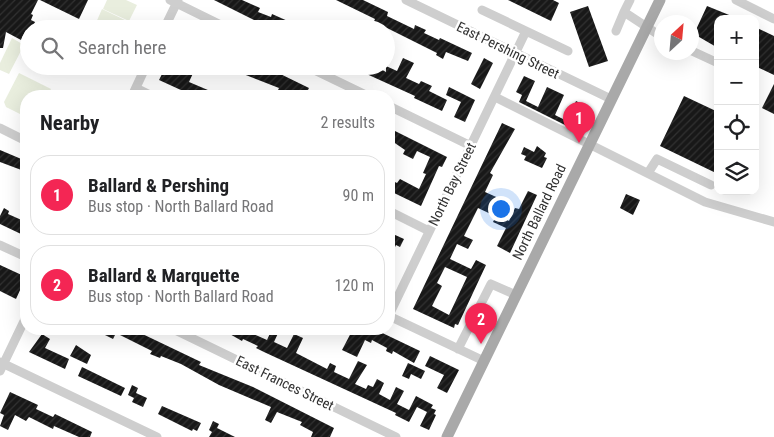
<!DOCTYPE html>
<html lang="en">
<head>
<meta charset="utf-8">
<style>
	body { margin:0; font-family:"Roboto Condensed",sans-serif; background:#f2f2f2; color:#202124 }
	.controls { position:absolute; right:15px; top:15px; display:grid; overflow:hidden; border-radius:10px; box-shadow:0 5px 20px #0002 }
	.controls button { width:45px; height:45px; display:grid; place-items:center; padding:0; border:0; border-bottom:1px solid #e0e0e0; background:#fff; color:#202124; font:25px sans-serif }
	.compass { position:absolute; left:654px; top:15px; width:45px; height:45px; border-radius:50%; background:#fff; box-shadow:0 5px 20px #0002; rotate:26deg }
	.you { position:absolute; left:500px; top:208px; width:18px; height:18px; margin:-12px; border:4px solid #fff; border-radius:50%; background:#1a73e8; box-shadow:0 0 0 8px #1a73e833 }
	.badge { display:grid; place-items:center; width:32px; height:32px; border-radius:50%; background:#f42654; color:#fff; font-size:16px; font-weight:700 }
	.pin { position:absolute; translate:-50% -41px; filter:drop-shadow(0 1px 2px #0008) }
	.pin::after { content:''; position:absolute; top:26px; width:18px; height:15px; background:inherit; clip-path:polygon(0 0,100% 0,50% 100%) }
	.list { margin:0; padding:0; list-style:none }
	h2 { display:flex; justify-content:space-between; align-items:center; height:65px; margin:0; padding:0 20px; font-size:21px }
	h2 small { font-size:16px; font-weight:400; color:#757577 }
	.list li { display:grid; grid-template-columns:32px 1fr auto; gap:15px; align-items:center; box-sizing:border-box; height:80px; margin:0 10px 10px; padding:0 10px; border:1px solid #e0e0e0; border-radius:20px }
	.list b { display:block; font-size:19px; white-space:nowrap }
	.list p { margin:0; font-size:16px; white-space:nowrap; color:#757577 }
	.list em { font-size:16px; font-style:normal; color:#757577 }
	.icon { flex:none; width:28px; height:28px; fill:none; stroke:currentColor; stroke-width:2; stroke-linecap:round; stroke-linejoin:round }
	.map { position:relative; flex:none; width:774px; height:437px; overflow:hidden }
	.search { position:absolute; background:#fff; box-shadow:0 5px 20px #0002; left:20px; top:20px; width:375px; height:55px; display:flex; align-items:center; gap:12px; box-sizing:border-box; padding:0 18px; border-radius:28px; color:#757577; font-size:19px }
	.panel { position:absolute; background:#fff; box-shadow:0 5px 20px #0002; left:20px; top:90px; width:375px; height:245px; border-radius:20px }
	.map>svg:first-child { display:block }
</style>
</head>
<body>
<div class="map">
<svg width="774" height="437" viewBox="0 0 774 437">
	<defs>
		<pattern id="building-hatch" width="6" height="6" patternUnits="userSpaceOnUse" patternTransform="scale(1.25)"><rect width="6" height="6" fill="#181818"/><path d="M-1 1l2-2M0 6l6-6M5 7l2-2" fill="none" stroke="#313131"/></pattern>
	</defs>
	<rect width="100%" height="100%" fill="#fff"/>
	<path fill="#e9eede" d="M107,0h19l11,5 -8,16 -26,-12z
		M102,9l27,13 -4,7h-23l-7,-4z
		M12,38l12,7 -15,29 -9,-4v-7z
		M19,73l32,16 -4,7h-21v21l-20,-10 -2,-5z"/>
	<path fill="url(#building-hatch)" fill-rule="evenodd" d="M0,0h38l-7,14 2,1 -2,5 4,2 -3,7 -6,1 -5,10 -15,-8 -3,16h-3z
		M40,0h48l-9,19z
		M214,0h28l18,8 -2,4 13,5 1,-3 18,8 -3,7h-15z
		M336,0h27l25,12 -1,4 27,13 1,-4 11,5 -2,3 15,7 1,-2 32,15 -4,8 -22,-9 -3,7 -7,-4 1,-2 -54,-27 -1,3 -10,-3 3,-7z
		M508,0h45l6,3 -8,18z
		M588,6l20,55 -19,6 -19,-55z
		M707,6l32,13h-21v29l-24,-14z
		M755,27l19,9v39l-19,-9z
		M403,58l11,5 -8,15 13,6 2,-3 11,5 -3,5 18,9 -5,11 -28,-13 1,-2 -66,-30h26l11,6v-6l11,5z
		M484,58l9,5 -13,26 -9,-5z
		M166,66h9l10,5 2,-5 8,3 -6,13 33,14h-28l-35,-16z
		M220,66h36l4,3 4,-3 45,22 -4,8 -18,-6 -3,6h-9l4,-8 -41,-16 -1,2z
		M524,76l11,5 -9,20 12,6 9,-20 17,8 -9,20 12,6 9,-20 12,6 -8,17 -6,-3 -3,7 -52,-26 3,-7 -6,-3z
		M774,84v30l-12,-6z
		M449,87l26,13 -10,22 -11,-5 7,-15 -15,-7z
		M684,96l34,16v62l-58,-28z
		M502,123l13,6 -25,44 3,2 -8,17 18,8 -8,16 -17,-8 -14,28 9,4 -5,9 -11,-5 -7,15 21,10 5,-9 10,5 -28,60 -3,-1 -1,4 -41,-19zM445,267l22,10 -18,38 -17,-9 10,-20 -5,-3z
		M389,128l58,29 -5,10 -3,-1 -18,40 -29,-14 -3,-3v-10l8,4 3,-4 19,10 7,-15 -3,-1 7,-16 -13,-6 -4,8 -10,-5 2,-4 -16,-11z
		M537,146l9,7 -2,4 3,1 -5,10 -18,-8 2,-4 -5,-2 3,-7 10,5z
		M0,150l26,11 -2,10 -24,-9z
		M528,191l9,4 -27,58 -13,-7 9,-18 -13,-6 4,-8 12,7 6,-13 4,1z
		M626,194l14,6 -7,15 -13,-7z
		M4,208l5,3 -1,3 18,8 -5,12 -21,-10v-8z
		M393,234l11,5 -4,8 -4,-2 -7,15v-18z
		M0,265l26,12 -10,22 -16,-8z
		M106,329h26l69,33 -2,3 54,22 81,41 -4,9h-19l2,-5 -13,-7 2,-3 -25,-10 -6,11 -6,-3 6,-13 -52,-22 -38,-21 -20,-8 -1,2 -10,-4 2,-3 -36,-18 -3,6 -8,-4 3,-5z
		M221,329h27l-1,2 20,9 5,-11h8l-6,13 13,6 7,-14 9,4 -7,15 31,16 3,-6 6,3 -2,6 15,7 9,-18 9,4 -12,19 11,5 2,-4 5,2 4,-8 7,4 -5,11 11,6 6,-13 8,4 -7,13 12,6 7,-14 17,9 -2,3 5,2 -2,4 2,1 -7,15 -9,-4 7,-14 -10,-5 -8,15 -14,-7 1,-2 -132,-61 -8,-4 2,-2 -15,-7 -1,2z
		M353,329h21l46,22 -6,12 -21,-12 -1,3 -6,-3 1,-3 -15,-8 -1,3 -6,-3 -8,17 -15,-7z
		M42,334l8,5 -5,9 24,11 -4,10 -36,-17z
		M76,345l15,10 -4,9 -17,-8z
		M430,356l29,14 -12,23 -10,-5 7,-13 -19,-9z
		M408,363l17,8 -4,8 -10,-5 -2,5 -7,-3z
		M82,367l43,21 -4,8 -43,-20z
		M132,385l6,3 -2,5 11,5 -4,9 -11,-5 2,-4 -6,-3z
		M10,392l28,13 -2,4 17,8 2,-3 37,18 -2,5h-11l-25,-11 -1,3 -24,-12 -3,4 -11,-6 -7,15 -8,-4 4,-11 -4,-2z
		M162,406l39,17 -4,8 -4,-2 -1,2 -34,-17z
		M213,421l6,3 -2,4 18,9h-26l3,-5 -3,-2z"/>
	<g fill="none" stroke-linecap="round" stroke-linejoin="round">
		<path stroke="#cecece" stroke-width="9" d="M170,0l59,29
			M406,0l205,99
			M630,0l-6,12 38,25
			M736,0l38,19
			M482,10l86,41
			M164,29l14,-29
			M616,31l8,-19
			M692,51l26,12
			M306,66l62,30
			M136,88l16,8
			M132,96l14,-30
			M495,97l210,105 69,20
			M389,106l82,40
			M0,128l26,13
			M648,173l9,-14 54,26
			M389,211l40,20
			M0,245l26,12
			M389,315l137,-284
			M389,316l95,45
			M173,329l223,108
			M458,349l33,-65 25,11
			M0,362l157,75
			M0,371l26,-54"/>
		<path stroke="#a9a9a9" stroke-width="11" d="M447,437l213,-437"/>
	</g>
	<g text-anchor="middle" stroke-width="5" stroke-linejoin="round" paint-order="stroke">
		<g font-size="14" fill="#313131" stroke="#fff">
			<text transform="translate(508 50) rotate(26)" y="5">East Pershing Street</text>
			<text transform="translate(452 184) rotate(-64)" y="5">North Bay Street</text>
			<text transform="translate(539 212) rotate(-64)" y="5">North Ballard Road</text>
			<text transform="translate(285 383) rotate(26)" y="5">East Frances Street</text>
		</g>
	</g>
</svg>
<div class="controls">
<button>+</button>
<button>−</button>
<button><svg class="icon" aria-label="locate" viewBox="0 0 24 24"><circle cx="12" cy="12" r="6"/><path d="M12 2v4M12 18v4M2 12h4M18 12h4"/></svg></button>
<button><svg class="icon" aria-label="layers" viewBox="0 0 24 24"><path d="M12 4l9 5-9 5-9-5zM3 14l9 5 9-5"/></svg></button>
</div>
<svg class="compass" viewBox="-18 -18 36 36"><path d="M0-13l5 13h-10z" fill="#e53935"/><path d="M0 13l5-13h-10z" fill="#757577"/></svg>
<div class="you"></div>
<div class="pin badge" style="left:579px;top:143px">1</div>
<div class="pin badge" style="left:481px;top:344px">2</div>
<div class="search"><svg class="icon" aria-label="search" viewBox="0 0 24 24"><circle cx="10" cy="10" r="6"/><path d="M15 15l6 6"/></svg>Search here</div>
<section class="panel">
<h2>Nearby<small>2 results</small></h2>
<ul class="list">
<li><span class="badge">1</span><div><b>Ballard &amp; Pershing</b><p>Bus stop · North Ballard Road</p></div><em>90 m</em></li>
<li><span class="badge">2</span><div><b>Ballard &amp; Marquette</b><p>Bus stop · North Ballard Road</p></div><em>120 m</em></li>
</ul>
</section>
</div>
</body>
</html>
